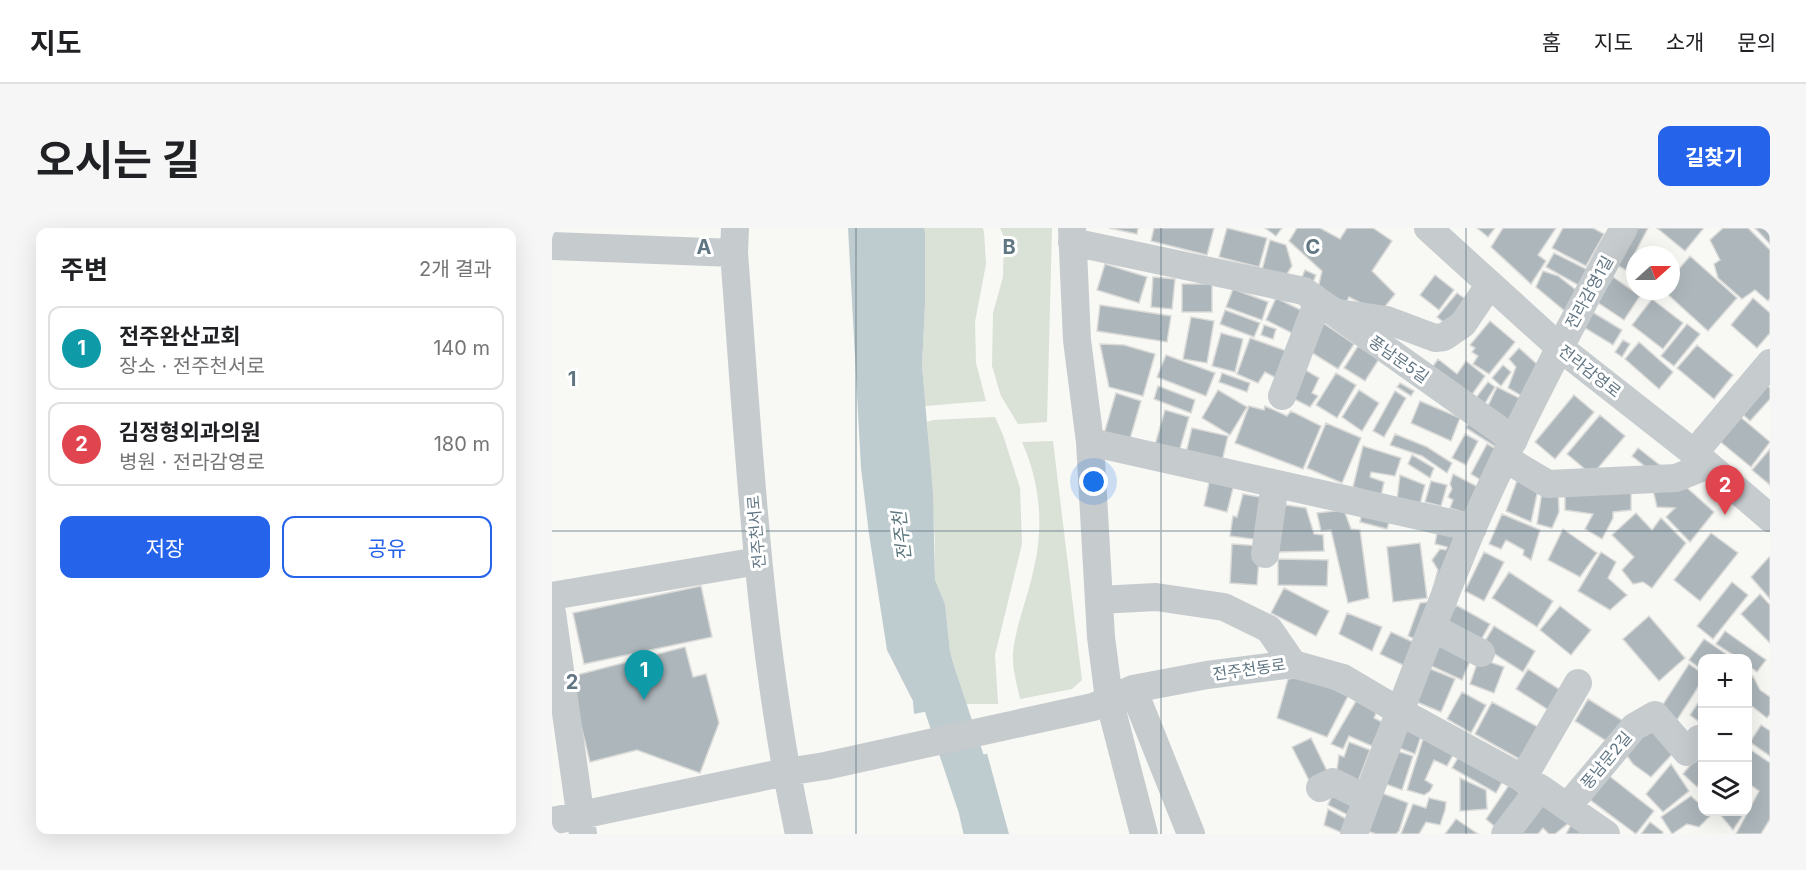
<!DOCTYPE html>
<html lang="ko">
<head>
<meta charset="utf-8">
<style>
	body { margin:0; font-family:Inter,"Noto Sans KR",sans-serif; background:#f6f6f6; color:#202124 }
	.controls { position:absolute; right:18px; bottom:18px; display:grid; overflow:hidden; border-radius:12px; box-shadow:0 6px 24px #0002 }
	.controls button { width:54px; height:54px; display:grid; place-items:center; padding:0; border:0; border-bottom:2px solid #e0e0e0; background:#fff; color:#202124; font:30px sans-serif }
	.compass { position:absolute; left:1074px; top:18px; width:54px; height:54px; border-radius:50%; background:#fff; box-shadow:0 6px 24px #0002; rotate:69deg }
	.you { position:absolute; left:542px; top:254px; width:21px; height:21px; margin:-15px; border:4px solid #fff; border-radius:50%; background:#1a73e8; box-shadow:0 0 0 9px #1a73e833 }
	.badge { display:grid; place-items:center; width:39px; height:39px; border-radius:50%; background:#2563eb; color:#fff; font-size:20px; font-weight:700 }
	.pin { position:absolute; translate:-50% -50px; filter:drop-shadow(0 2px 3px #0008) }
	.pin::after { content:''; position:absolute; top:32px; width:21px; height:18px; background:inherit; clip-path:polygon(0 0,100% 0,50% 100%) }
	.list { margin:0; padding:0; list-style:none }
	h2 { display:flex; justify-content:space-between; align-items:center; height:78px; margin:0; padding:0 24px; font-size:26px }
	h2 small { font-size:20px; font-weight:400; color:#757577 }
	.list li { display:grid; grid-template-columns:39px 1fr auto; gap:18px; align-items:center; box-sizing:border-box; height:84px; margin:0 12px 12px; padding:0 12px; border:2px solid #e0e0e0; border-radius:12px }
	.list b { display:block; font-size:22px; white-space:nowrap }
	.list p { margin:0; font-size:20px; white-space:nowrap; color:#757577 }
	.list em { font-size:20px; font-style:normal; color:#757577 }
	.actions { display:flex; gap:12px; padding:18px 24px }
	.actions a { flex:1; padding:14px 0; border:2px solid #2563eb; border-radius:12px; text-align:center; font-size:21px; color:#2563eb }
	.actions .main { background:#2563eb; color:#fff }
	.icon { flex:none; width:33px; height:33px; fill:none; stroke:currentColor; stroke-width:2; stroke-linecap:round; stroke-linejoin:round }
	.map { position:relative; flex:none; width:1218px; height:606px; overflow:hidden; border-radius:12px }
	header { display:flex; align-items:center; gap:36px; box-sizing:border-box; height:84px; padding:0 30px; background:#fff; border-bottom:2px solid #e0e0e0 }
	header strong { font-size:28px }
	nav { display:flex; gap:33px; margin-inline-start:auto; font-size:21px }
	.intro { display:flex; align-items:center; justify-content:space-between; box-sizing:border-box; height:144px; padding:0 36px }
	h1 { margin:0; font-size:42px }
	.button { padding:15px 27px; border-radius:12px; background:#2563eb; color:#fff; font-size:21px; font-weight:700 }
	main { display:flex; gap:36px; padding:0 36px }
	aside { flex:1; background:#fff; border-radius:12px; box-shadow:0 6px 24px #0002 }
	.map>svg:first-child { display:block }
</style>
</head>
<body>
<header>
<strong>지도</strong>
<nav><a>홈</a><a>지도</a><a>소개</a><a>문의</a></nav>
</header>
<div class="intro"><h1>오시는 길</h1><a class="button">길찾기</a></div>
<main>
<aside>
<h2>주변<small>2개 결과</small></h2>
<ul class="list">
<li><span class="badge" style="background:#0f9aa8">1</span><div><b>전주완산교회</b><p>장소 · 전주천서로</p></div><em>140 m</em></li>
<li><span class="badge" style="background:#e0444e">2</span><div><b>김정형외과의원</b><p>병원 · 전라감영로</p></div><em>180 m</em></li>
</ul>
<div class="actions"><a class="main">저장</a><a>공유</a></div>
</aside>
<div class="map">
<svg width="1218" height="606" viewBox="0 0 1218 606">
	<rect width="100%" height="100%" fill="#f8f8f5"/>
	<path fill="#dae1d6" d="M372,0h59l1,4 2,32 -11,58 1,41 10,38 -61,5 -3,-40 3,-61z
		M448,0h52l-5,194 -29,2 -17,-28 -9,-30 1,-53 10,-36 1,-40z
		M443,189l8,18 17,53 2,56 -27,111 3,49h-35l-13,-53 -5,-47 -10,-24v-40l-8,-118 6,-2z
		M501,213l29,239 -10,9 -52,10c-3,-15 -8,-30 -7,-46 3,-29 15,-56 21,-85 10,-42 6,-86 -12,-126z"/>
	<path fill="#becbcf" d="M296,0h76l1,4v73l-3,61 11,128 2,86 10,24 5,47 13,53 -49,10 -1,-13 -26,-51 -18,-116 -8,-66z
		M433,518l24,88h-29l-19,-52 -18,-28z"/>
	<path fill="#f8f8f5" d="M435,516l3,9 -45,10 -5,-8z"/>
	<g fill="none" stroke-linecap="round" stroke-linejoin="round">
		<path stroke="#becbcf" stroke-width="42" d="M375,424l52,155 6,27"/>
	</g>
	<path fill="#acb6bb" stroke="#dadad8" stroke-width="1.5" d="M557,0h29l-1,6z
		M602,0h60l-7,27 -56,-14z
		M675,0l40,10 -8,29 -40,-10z
		M713,0h17l-6,8z
		M745,0h23l20,11 7,-11h26l19,13 -20,30 23,23 -12,15 -12,-1 -22,-11 -3,6 -28,-15 4,-17 -33,-30z
		M925,0h18l-7,9z
		M951,0h53l-18,27 8,6 -15,23 -40,-37z
		M1011,0h30l11,6 -18,32 -34,-18z
		M1077,0h19l-22,42 -15,-8z
		M1105,0h45l1,1 -18,22z
		M1171,0h25l22,22v48l-2,3 -13,-11 -13,9 -24,-21 -4,-14 6,-4 -10,-20z
		M1203,0h15v16z
		M718,12l16,5 6,21 -7,11 -23,-7z
		M1002,25l34,17 -8,16 -34,-19z
		M1138,28l47,42 -29,33 -44,-40h7v-13z
		M553,36l42,13 -8,26 -42,-13z
		M753,42l11,5 -5,11 -11,-4z
		M991,43l15,5 18,14 -10,22 -30,-25z
		M883,47l19,15 -15,20 -19,-15z
		M601,49l22,2 -3,30 -21,-2z
		M1061,49l27,19 -16,24 -27,-18z
		M630,56h30v28h-30z
		M681,61l35,13 -6,18 -36,-13z
		M905,65l11,8 -19,25 -12,-9z
		M724,70l33,16 -11,22 -32,-16z
		M1201,70l17,15v20l-13,15 -26,-23z
		M1100,71l31,24 -20,26 -31,-24z
		M548,77l71,11 -4,26 -70,-11z
		M673,82l35,13 -6,14 -34,-13z
		M1037,82l33,20 -9,15 -33,-20z
		M639,89l23,4 -7,42 -24,-4z
		M938,93l25,21 -26,32 -16,-10 5,-8 -6,-4 3,-4 -5,-3z
		M771,95l31,21 -16,25 -32,-20z
		M1135,96l13,10 -26,32 -13,-10z
		M712,97l12,4 -3,10 -12,-4z
		M669,105l22,6 -8,33 -23,-6z
		M698,110l42,15 -14,26 -13,-7 -7,11 -21,-9z
		M1071,112l7,4 -8,13 -7,-5z
		M1087,114l34,30 -14,17 -34,-30z
		M548,116l24,1 31,9 -12,42 -34,-9z
		M1145,117l36,30 -19,24 -37,-31z
		M806,118l21,13 -14,22 -21,-13z
		M967,120l20,18 -10,34 -21,-12 8,-21 -7,-8z
		M614,127l49,18 -9,23 -49,-19z
		M886,131l19,15 9,-13 19,15 -16,23 -40,-27z
		M951,137l8,7 -10,14 -9,-8z
		M750,140l17,10 -7,15 6,3 -8,11 -22,-11z
		M670,145l28,10 -3,9 -28,-10z
		M784,145l20,12 -19,33 -21,-13z
		M1210,153l8,7v11l-20,22 -13,-12z
		M936,154l7,5 -14,23 -9,-7z
		M848,155l14,8 -3,5 -14,-9z
		M606,158l37,14 -4,13 -37,-14z
		M945,159l32,16 -23,23 -20,-16z
		M666,162l29,17 -17,28 -28,-17z
		M807,162l20,13 -17,28 -20,-14z
		M843,163l11,7 -22,39 -11,-6z
		M564,165l25,8 -12,41 -25,-8z
		M1022,167l20,17 -39,47 -20,-17z
		M868,173l40,17 -9,23 -40,-18z
		M697,178l15,4 1,-4 22,10 4,-5 30,15 -18,43 -68,-26z
		M613,182l24,7 -10,35 -24,-7z
		M1185,186l33,28 -19,25 -34,-28z
		M1048,187l25,21 -33,39 -25,-21z
		M917,194l31,19 -4,6 -30,-19z
		M774,195l35,15 -19,45 -35,-15z
		M640,200l36,8 -6,25 -36,-8z
		M843,206l32,13 25,16 -5,10 -25,-17 -32,-11z
		M913,206l13,7 -12,24 -14,-7z
		M935,216l13,7 -16,31 -13,-8z
		M811,218l38,12 -6,18 -24,-4 -1,5 14,5 -3,14 -28,-9z
		M1086,220l28,22 -6,8 -28,-22z
		M1218,221v36l-18,-15z
		M860,227l22,13 -4,10 -22,-14z
		M901,246l25,13 -12,26 -16,-5 3,-8 -5,-3 4,-8 -2,-5z
		M848,247l25,10 -5,19 -23,-4z
		M658,250l24,6 -7,28 -23,-6z
		M966,250l21,7 -8,37 -25,-11z
		M879,253l16,4 -6,21 -16,-4z
		M991,258l15,2 1,24 -7,16 -15,-4z
		M1133,258l29,26 -24,30 -24,-25 9,-9 -18,-1 -4,-17z
		M1013,264h66v18l-18,2v6l-11,21 -17,-10 8,-15 -28,-4z
		M691,266l22,4 -5,42 -30,-4 3,-20 4,1z
		M734,277l20,3 8,26 9,1 1,16 -45,1 1,-34z
		M792,282l7,19 9,1 9,68 -21,5 -17,-73 -10,1 -4,-18z
		M810,285l28,6 -3,10 -27,-7z
		M1084,285l16,17 9,-12 25,25 -34,45 -9,-6 -10,2 -11,-14 12,-13 -22,-22z
		M950,286l38,16 -9,30 -8,-5 1,-5 -18,-10 -5,9 -12,-5z
		M886,299l26,12 -47,101 -9,-4 12,-33 9,-1 9,-32 -6,-10 8,-11 6,1 1,-3 -12,-3z
		M1011,301l34,24 -17,24 -32,-17z
		M1159,305l27,20 -38,48 -26,-21z
		M868,315l7,55 -34,4 -6,-55z
		M680,316l28,2 -3,39 -27,-2z
		M932,324l20,10 -20,39 -19,-10z
		M1049,324l15,10 -8,16 19,17 -17,15 -32,-19z
		M1217,329l1,1v41l-19,-22z
		M726,331l50,1 -1,26 -49,-1z
		M957,344l44,29 -16,26 -45,-29z
		M1180,354l16,13 -35,44 -16,-13z
		M149,358l11,51 -128,27 -11,-51z
		M732,360l45,23 -13,25 -45,-23z
		M1208,366l10,11v38l-29,-29z
		M904,377l34,19 -12,21 -34,-19z
		M1008,378l31,24 -20,25 -31,-25z
		M795,385l35,14 -10,24 -33,-17z
		M1097,388l36,42 -26,23 -36,-42z
		M942,398l41,25 -12,21 -41,-26z
		M1173,403l41,29 -9,12 -9,-7v-7h-10l-22,-14z
		M839,404l24,11 -10,23 -25,-12z
		M1152,411l28,19h-30v12l-13,-10z
		M886,412l34,16 -10,24 -35,-16z
		M133,419l8,30 13,-3 13,49 -19,50 -63,-23 -47,12 -21,-85z
		M927,430l25,9 -10,26 -24,-9z
		M1137,436l13,9v8l-25,39 -17,-11z
		M874,439l29,12 -14,33 -29,-12z
		M976,441l37,24 -12,20 -37,-24z
		M755,448l41,20 -21,41 -50,-19 11,-39z
		M1201,448l7,14 10,7v17l-3,4 -19,-15v-21z
		M910,464l24,13 -15,28 -24,-14z
		M1150,469v27l-12,-9z
		M1036,471l37,23 -14,22 -36,-23z
		M804,473l21,10 -3,7 8,4 -10,24 -23,-10 -6,13 -12,-5z
		M940,474l46,25 -17,33 -46,-26z
		M1209,497l9,6v25l-20,-14z
		M1098,498l26,24 -25,27 -18,-13 -8,-11z
		M852,501l17,7 -6,18 -18,-7z
		M759,510l19,39 -18,9 -20,-39z
		M871,511l31,14 -7,13 -13,-6 -9,20 8,5 -3,6 -6,4 -17,-5z
		M797,514l21,8 -13,34 -21,-7 3,-22 5,2z
		M1196,520l22,15v56l-9,15h-25l23,-43 -11,-8z
		M841,522l20,6 -11,34 -19,-7z
		M1150,523v30l-5,6 -14,-13z
		M907,528l44,24 -7,13 -44,-25z
		M1119,536l18,27 -26,21 -17,-18z
		M1056,547l46,36 -18,23 -47,-35z
		M908,550l26,12 1,19 -27,2z
		M957,557l16,12 -25,34 -14,-12z
		M782,563l21,10 -5,15 -22,-11z
		M827,564l29,11 -9,28 -3,3h-20l-9,-3z
		M1139,568l11,10v6h7l3,2 -13,13 -12,-3 -15,10 -11,-17z
		M877,570l17,4 -1,8 -5,15 -14,-3 -7,12h-18l12,-30 13,4z
		M992,575l27,18 -16,13h-6l-6,-6 -5,6h-18z
		M776,581l20,11 -3,14 -21,-9z
		M1166,584h27l-12,18z
		M904,591l22,15h-33z
		M1098,594l13,10 -1,2h-21z
		M1020,595l15,11h-21z"/>
	<g fill="none" stroke-linecap="round" stroke-linejoin="round">
		<path stroke="#c6cbce" stroke-width="28" d="M183,0l-1,25c15,194 24,390 65,581
			M520,0l5,112 13,102 11,195 8,62 35,135
			M876,0l131,119 135,106 76,65
			M520,14l232,49 210,149
			M0,18l182,7
			M786,85l49,7 48,18 9,-1 19,-13 27,-40
			M730,168l36,-95
			M538,214l383,86
			M1142,225l76,-90
			M954,231l42,25 128,-6 32,-13
			M713,326l10,-70
			M0,368l206,-35
			M547,372l57,-3 68,10 45,22 24,35
			M0,385l31,221
			M881,400l48,25
			M581,461l58,145
			M971,550l55,-95
			M768,560l13,-6 34,17
			M1015,579l67,-80 21,-12 32,37 12,-13
			M0,593l234,-49 39,-6 268,-59 40,-18 74,-14 86,-11 50,14 56,33 141,77 66,46
			M802,606c38,-102 76,-205 118,-305 45,-103 98,-203 152,-301
			M953,606l35,-46"/>
	</g>
	<path fill="none" stroke="#617683" stroke-width="1.5" stroke-opacity="0.55" d="M304,0v606M609,0v606M914,0v606M0,303h1218"/>
	<g text-anchor="middle" stroke-width="6" stroke-linejoin="round" paint-order="stroke">
		<g font-size="16" fill="#617683" stroke="#fff">
			<text transform="translate(1037 64) rotate(-61)" y="6">전라감영1길</text>
			<text transform="translate(847 131) rotate(35)" y="6">풍남문5길</text>
			<text transform="translate(1038 143) rotate(38)" y="6">전라감영로</text>
			<text transform="translate(204 304) rotate(-95)" y="6">전주천서로</text>
			<text transform="translate(697 441) rotate(-8)" y="6">전주천동로</text>
			<text transform="translate(1054 532) rotate(-50)" y="6">풍남문2길</text>
		</g>
		<g font-size="18" font-style="italic" fill="#5c767d" stroke="#fff">
			<text transform="translate(350 308) rotate(-97)" y="6">전주천</text>
		</g>
	</g>
	<g font-size="20" text-anchor="middle" font-weight="bold" fill="#617683" stroke="#fff" stroke-width="6" stroke-linejoin="round" paint-order="stroke">
		<text x="152" y="26">A</text>
		<text x="457" y="26">B</text>
		<text x="761" y="26">C</text>
		<text x="20" y="158">1</text>
		<text x="20" y="461">2</text>
	</g>
</svg>
<div class="controls">
<button>+</button>
<button>−</button>
<button><svg class="icon" aria-label="layers" viewBox="0 0 24 24"><path d="M12 4l9 5-9 5-9-5zM3 14l9 5 9-5"/></svg></button>
</div>
<svg class="compass" viewBox="-18 -18 36 36"><path d="M0-13l5 13h-10z" fill="#e53935"/><path d="M0 13l5-13h-10z" fill="#757577"/></svg>
<div class="you"></div>
<div class="pin badge" style="left:92px;top:472px;background:#0f9aa8">1</div>
<div class="pin badge" style="left:1173px;top:287px;background:#e0444e">2</div>
</div>
</main>
</body>
</html>
